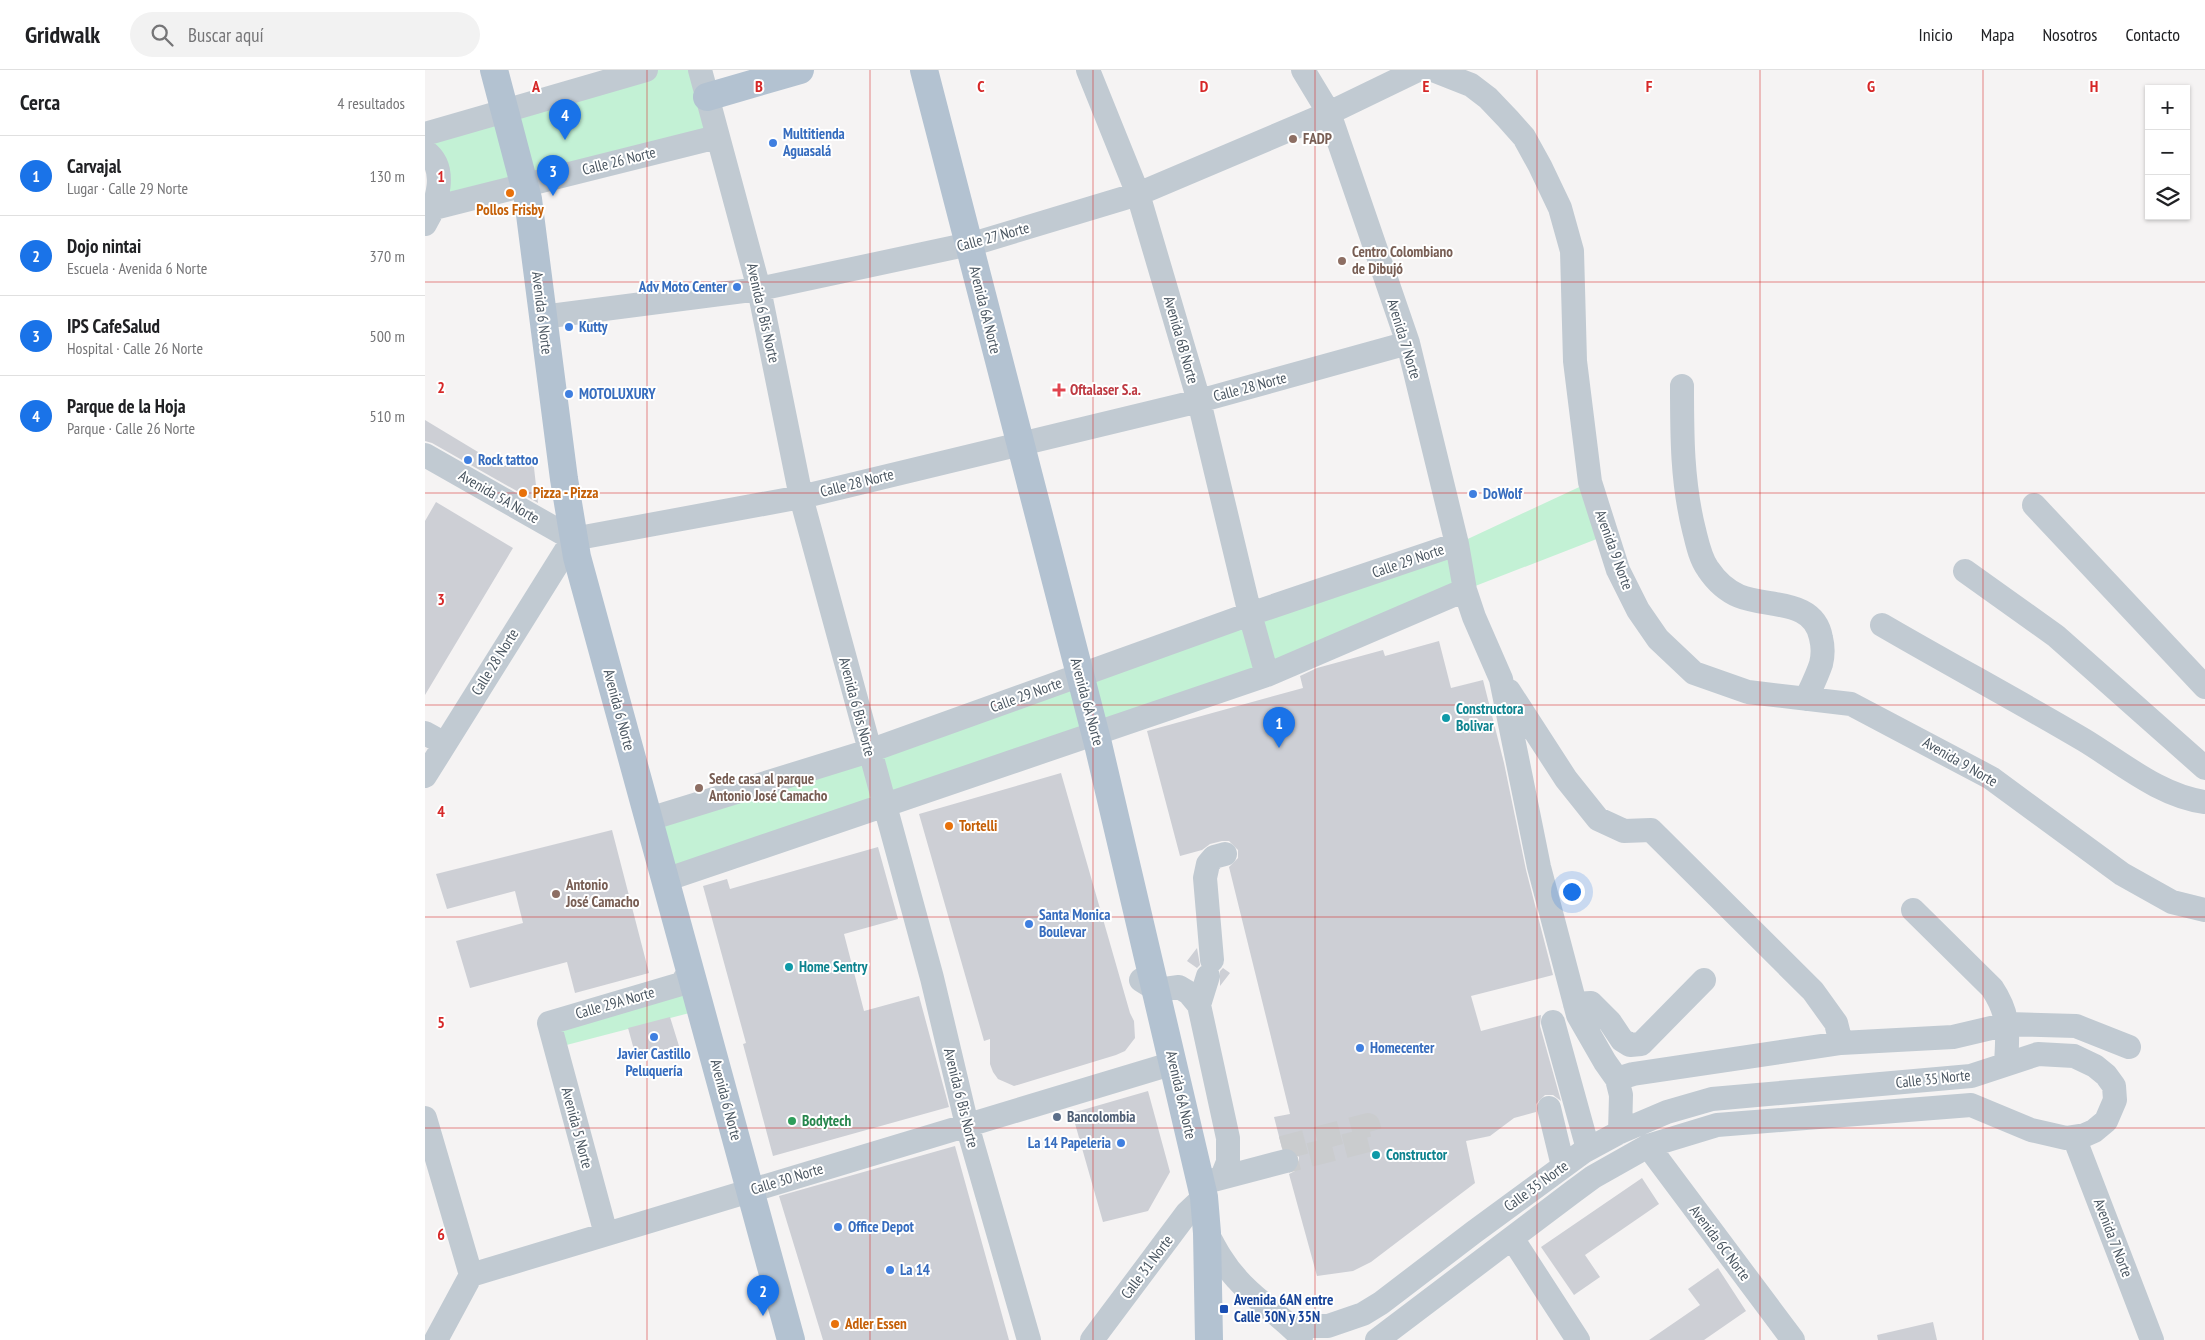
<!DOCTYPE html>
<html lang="es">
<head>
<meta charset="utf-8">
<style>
	body { margin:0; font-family:"PT Sans Narrow",sans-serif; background:#f2f2f2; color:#202124 }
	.controls { position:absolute; right:15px; top:15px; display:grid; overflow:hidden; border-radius:0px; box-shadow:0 1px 4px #0004 }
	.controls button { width:45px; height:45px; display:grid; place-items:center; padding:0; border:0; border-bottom:1px solid #e0e0e0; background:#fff; color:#202124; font:25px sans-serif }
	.you { position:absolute; left:1146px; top:821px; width:18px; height:18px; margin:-12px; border:4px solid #fff; border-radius:50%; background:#1a73e8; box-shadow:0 0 0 8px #1a73e833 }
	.badge { display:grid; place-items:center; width:32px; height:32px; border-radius:50%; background:#1a73e8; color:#fff; font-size:16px; font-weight:700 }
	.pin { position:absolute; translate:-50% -41px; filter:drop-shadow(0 1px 2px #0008) }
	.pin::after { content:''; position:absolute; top:26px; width:18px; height:15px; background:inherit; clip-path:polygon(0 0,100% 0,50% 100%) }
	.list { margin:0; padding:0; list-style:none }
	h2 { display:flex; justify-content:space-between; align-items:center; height:65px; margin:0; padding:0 20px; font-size:21px }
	h2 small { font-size:16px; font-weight:400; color:#757577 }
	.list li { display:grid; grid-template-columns:32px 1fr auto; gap:15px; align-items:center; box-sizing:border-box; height:80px; padding:0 20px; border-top:1px solid #e0e0e0 }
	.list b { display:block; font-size:19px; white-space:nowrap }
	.list p { margin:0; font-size:16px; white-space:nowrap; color:#757577 }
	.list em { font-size:16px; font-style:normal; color:#757577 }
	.icon { flex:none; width:28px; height:28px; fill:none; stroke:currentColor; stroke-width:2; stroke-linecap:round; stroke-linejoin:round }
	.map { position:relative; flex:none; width:1780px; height:1270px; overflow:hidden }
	header { display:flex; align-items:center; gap:30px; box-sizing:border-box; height:70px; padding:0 25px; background:#fff; border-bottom:1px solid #e0e0e0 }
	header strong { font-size:24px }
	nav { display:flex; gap:28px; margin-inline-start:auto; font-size:18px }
	.search { width:350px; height:45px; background:#f2f2f2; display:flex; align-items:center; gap:12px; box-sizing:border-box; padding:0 18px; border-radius:28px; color:#757577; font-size:19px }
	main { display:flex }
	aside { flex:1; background:#fff }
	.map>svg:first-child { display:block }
</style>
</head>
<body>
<header>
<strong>Gridwalk</strong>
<div class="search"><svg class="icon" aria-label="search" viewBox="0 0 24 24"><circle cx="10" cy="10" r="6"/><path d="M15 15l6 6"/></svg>Buscar aquí</div>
<nav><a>Inicio</a><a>Mapa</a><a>Nosotros</a><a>Contacto</a></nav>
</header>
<main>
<aside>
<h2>Cerca<small>4 resultados</small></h2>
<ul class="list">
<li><span class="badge">1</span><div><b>Carvajal</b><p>Lugar · Calle 29 Norte</p></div><em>130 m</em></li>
<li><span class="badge">2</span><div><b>Dojo nintai</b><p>Escuela · Avenida 6 Norte</p></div><em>370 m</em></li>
<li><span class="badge">3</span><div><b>IPS CafeSalud</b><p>Hospital · Calle 26 Norte</p></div><em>500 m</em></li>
<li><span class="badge">4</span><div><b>Parque de la Hoja</b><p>Parque · Calle 26 Norte</p></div><em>510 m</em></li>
</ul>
</aside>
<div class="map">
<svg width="1780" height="1270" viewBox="0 0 1780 1270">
	<rect width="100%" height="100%" fill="#f5f3f3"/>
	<path fill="#c3f1d5" d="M221,0h54l17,67 -283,71 -9,-74z
		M1165,412l17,53 -142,55 -198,85 -602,205 -16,-61 808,-275z
		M256,914l20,26 -146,38 -6,-25z"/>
	<path fill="#cdcfd5" d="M0,350l53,32 1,12 54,-5 5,44 -106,-60 -7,-2z
		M11,432l77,46 -88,147v-174z
		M1014,571l12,47 32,-8 21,83 22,107 27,105 -82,21 10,35 60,-16 -1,11 21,75 -8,-6h-8l-9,9v8l-22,6 -24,18 -24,5 9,42 -104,79 -18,9 -36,5 -28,-102 6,-3 4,-6v-8l-9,-9h-8l-8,-31 16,-3 -61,-247 9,-9v-8l-9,-9h-7l-12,3 -8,6 -22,6 -33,-125 156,-43 -3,-12 17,-8 66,-18 2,6z
		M636,703l69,240 4,8 1,17 -10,13 -9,4 -102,31 -16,-7 -5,-7 -3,-8v-25l-6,2 -65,-227z
		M187,760l37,143 -74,20 -8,-31 -97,26 -14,-47 67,-18 -8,-32 -68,18 -11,-35z
		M453,777l20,72 -54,15 20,77 55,-15 30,111 -176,49 -30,-112 3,-1 -43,-157 24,-7 3,10z
		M772,878l3,17 -3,3 -10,-7z
		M798,898l7,5 -10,13v-15z
		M245,947l9,29 -43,11 -8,-29z
		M723,1021l22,81 -22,39 -45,11 -31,-109z
		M530,1076l54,194h-186l-44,-144z
		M1217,1108l17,26 -74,51 15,22 -26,18 -33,-48z
		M1293,1198l28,43 -42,29h-55l51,-35 -12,-16z
		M1508,1252l4,18h-59l-1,-5z"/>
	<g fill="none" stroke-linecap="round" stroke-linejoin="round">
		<path stroke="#caccce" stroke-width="24" stroke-dasharray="24 12" stroke-linecap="butt" d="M857,1078l86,-23 4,14 -86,22"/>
		<path stroke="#c1cad2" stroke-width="24" d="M275,0l59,219 42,208 131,481 35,147 62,215
			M663,0l50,124 61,207 51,213 17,61
			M878,0l26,43 79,230 49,201 8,46 9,27 27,62 38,188 39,148 27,47 12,17 4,16 -1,37
			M1008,0l38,15 17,13 20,21 16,18 16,29 20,42 12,43 3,110 15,121 28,88 20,40 20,29 36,34 54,19 103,12 140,74 131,96 50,28 33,8
			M0,64l221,-64
			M0,81c24,17 12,53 0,73
			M9,138l283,-71
			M117,247l217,-28 220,-47 159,-48 191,-81 89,-43
			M1257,316c0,49 0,96 12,144 3,12 6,28 14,39 8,12 17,21 31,27 28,12 75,2 82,42 2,8 2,18 0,26 -4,12 -10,24 -15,35
			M0,385l148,84
			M1609,435l171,182
			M1540,501l91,65 149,132
			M1457,555c67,39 136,76 202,115 38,23 76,56 121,62
			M1084,621l57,88 32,40 26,12 27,-1 162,161 23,32 5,20
			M0,663l20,11
			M0,706l148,-237 228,-42 398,-96 209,-58
			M224,749l220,-68 381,-137 207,-70
			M240,810l602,-205 198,-85
			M1488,840l79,78c18,27 16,44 14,75
			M787,890l-7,-82 3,-14 6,-7 11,-3
			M716,910l16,10 22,-3 10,6 10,12 29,133v24l-6,15
			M1150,934l16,-1 19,19 12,18 8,5 11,-1 63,-64
			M774,935l9,-29
			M1128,952l35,127
			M1192,1009l16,-5 208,-31 112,-6 55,-13 68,2 53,21
			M1124,1038l14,58
			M0,1048l46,157
			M1649,1067l78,203
			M1223,1076l145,194
			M785,1111l76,-20
			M782,1163c9,17 17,32 30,46 19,22 44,36 64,58
			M181,1164l-57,-211 132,-39 9,-13
			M1087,1168l66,102
			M866,1256h37l35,-12 18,-11 93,-71 109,-80 37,-20 47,-20 45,-13 259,-23 67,-22 36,2 21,10 11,9 8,11 1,14 -9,21 -12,10 -9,4 -19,3 -35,-8 -60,-25 -254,20 -69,21 -55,31 -19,14 -197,149
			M11,1270l35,-65 703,-212
			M667,1270l95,-127 17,-16"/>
		<path stroke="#b3c2d1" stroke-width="28" d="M69,0l34,129 36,280 13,78 214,783
			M499,0l174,674 106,453 3,36 2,107
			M282,27l93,-27"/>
	</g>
	<path fill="none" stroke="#d62828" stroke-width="1" stroke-opacity="0.55" d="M222,0v1270M445,0v1270M668,0v1270M890,0v1270M1112,0v1270M1335,0v1270M1558,0v1270M0,212h1780M0,423h1780M0,635h1780M0,847h1780M0,1058h1780"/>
	<g fill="#8d6e63" stroke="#fff" stroke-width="2">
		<circle cx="868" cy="69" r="5"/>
		<circle cx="917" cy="191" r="5"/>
		<circle cx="274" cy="718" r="5"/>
		<circle cx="131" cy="824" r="5"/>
	</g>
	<g fill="#3f7fe0" stroke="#fff" stroke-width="2">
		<circle cx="348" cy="73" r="5"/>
		<circle cx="312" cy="217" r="5"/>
		<circle cx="144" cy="257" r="5"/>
		<circle cx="144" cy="324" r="5"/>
		<circle cx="43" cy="390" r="5"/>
		<circle cx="1048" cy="424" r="5"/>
		<circle cx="604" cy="854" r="5"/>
		<circle cx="229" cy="967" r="5"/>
		<circle cx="935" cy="978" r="5"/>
		<circle cx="696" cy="1073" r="5"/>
		<circle cx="413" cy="1157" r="5"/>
		<circle cx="465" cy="1200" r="5"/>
	</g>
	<g fill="#e8710a" stroke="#fff" stroke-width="2">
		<circle cx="85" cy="123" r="5"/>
		<circle cx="98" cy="423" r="5"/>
		<circle cx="524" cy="756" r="5"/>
		<circle cx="410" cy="1254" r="5"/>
	</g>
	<path fill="#e0444e" stroke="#fff" stroke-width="2" d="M631.5 312.5h5v5h5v5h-5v5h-5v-5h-5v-5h5z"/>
	<g fill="#0f9aa8" stroke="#fff" stroke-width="2">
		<circle cx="1021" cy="648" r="5"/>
		<circle cx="364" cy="897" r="5"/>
		<circle cx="951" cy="1085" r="5"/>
	</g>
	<circle fill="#5c6f8a" stroke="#fff" stroke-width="2" cx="632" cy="1047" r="5"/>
	<circle fill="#2e9e5b" stroke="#fff" stroke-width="2" cx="367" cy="1051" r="5"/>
	<rect fill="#1a4fb4" stroke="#fff" stroke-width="2" x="794" y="1234" width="10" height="10" rx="2.5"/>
	<g text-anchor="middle" stroke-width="4" stroke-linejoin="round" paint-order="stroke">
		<g font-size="15" font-weight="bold" fill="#366cbe" stroke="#fff" text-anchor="start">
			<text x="358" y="69">Multitienda<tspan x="358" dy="17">Aguasalá</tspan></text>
			<text x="302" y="222" text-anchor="end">Adv Moto Center</text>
			<text x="154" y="262">Kutty</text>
			<text x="154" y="329">MOTOLUXURY</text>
			<text x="53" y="395">Rock tattoo</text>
			<text x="1058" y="429">DoWolf</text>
			<text x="614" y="850">Santa Monica<tspan x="614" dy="17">Boulevar</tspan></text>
			<text x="945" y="983">Homecenter</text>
			<text x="229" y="989" text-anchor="middle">Javier Castillo<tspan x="229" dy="17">Peluquería</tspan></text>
			<text x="686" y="1078" text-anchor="end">La 14 Papeleria</text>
			<text x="423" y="1162">Office Depot</text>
			<text x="475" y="1205">La 14</text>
		</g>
		<g font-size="15" font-weight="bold" fill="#785e54" stroke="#fff" text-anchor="start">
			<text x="878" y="74">FADP</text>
			<text x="927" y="187">Centro Colombiano<tspan x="927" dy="17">de Dibujó</tspan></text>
			<text x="284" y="714">Sede casa al parque<tspan x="284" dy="17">Antonio José Camacho</tspan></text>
			<text x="141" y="820">Antonio<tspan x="141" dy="17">José Camacho</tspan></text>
		</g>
		<g font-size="15" fill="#4a5661" stroke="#fff">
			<text transform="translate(194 91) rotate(-14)" y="5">Calle 26 Norte</text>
			<text transform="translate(568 167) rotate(-15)" y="5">Calle 27 Norte</text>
			<text transform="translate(560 240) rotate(76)" y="5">Avenida 6A Norte</text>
			<text transform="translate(117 243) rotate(83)" y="5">Avenida 6 Norte</text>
			<text transform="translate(338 243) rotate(77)" y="5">Avenida 6 Bis Norte</text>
			<text transform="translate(979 269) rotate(73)" y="5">Avenida 7 Norte</text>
			<text transform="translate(756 270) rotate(74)" y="5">Avenida 6B Norte</text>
			<text transform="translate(825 317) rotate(-15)" y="5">Calle 28 Norte</text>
			<text transform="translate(432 413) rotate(-14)" y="5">Calle 28 Norte</text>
			<text transform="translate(74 427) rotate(30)" y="5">Avenida 5A Norte</text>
			<text transform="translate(1189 480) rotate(70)" y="5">Avenida 9 Norte</text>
			<text transform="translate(983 491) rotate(-19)" y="5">Calle 29 Norte</text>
			<text transform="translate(70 592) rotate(-58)" y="5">Calle 28 Norte</text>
			<text transform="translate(601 625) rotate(-20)" y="5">Calle 29 Norte</text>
			<text transform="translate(662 632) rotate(75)" y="5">Avenida 6A Norte</text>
			<text transform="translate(432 637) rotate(75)" y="5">Avenida 6 Bis Norte</text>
			<text transform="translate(194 640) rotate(75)" y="5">Avenida 6 Norte</text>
			<text transform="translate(1535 692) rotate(30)" y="5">Avenida 9 Norte</text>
			<text transform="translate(190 933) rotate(-16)" y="5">Calle 29A Norte</text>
			<text transform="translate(1508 1009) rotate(-6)" y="5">Calle 35 Norte</text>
			<text transform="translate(756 1025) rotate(77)" y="5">Avenida 6A Norte</text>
			<text transform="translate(536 1028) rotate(76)" y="5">Avenida 6 Bis Norte</text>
			<text transform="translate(301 1030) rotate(75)" y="5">Avenida 6 Norte</text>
			<text transform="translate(152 1058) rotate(75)" y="5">Avenida 5 Norte</text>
			<text transform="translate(362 1109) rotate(-17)" y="5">Calle 30 Norte</text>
			<text transform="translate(1111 1116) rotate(-36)" y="5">Calle 35 Norte</text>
			<text transform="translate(1688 1168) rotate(69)" y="5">Avenida 7 Norte</text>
			<text transform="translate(1295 1173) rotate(53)" y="5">Avenida 6C Norte</text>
			<text transform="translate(722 1197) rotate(-53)" y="5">Calle 31 Norte</text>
		</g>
		<g font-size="15" font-weight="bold" fill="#c56008" stroke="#fff" text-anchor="start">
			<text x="85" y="145" text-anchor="middle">Pollos Frisby</text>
			<text x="108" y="428">Pizza - Pizza</text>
			<text x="534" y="761">Tortelli</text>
			<text x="420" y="1259">Adler Essen</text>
		</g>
		<g font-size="15" font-weight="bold" fill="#be3a42" stroke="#fff" text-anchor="start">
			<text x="645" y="325">Oftalaser S.a.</text>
		</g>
		<g font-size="15" font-weight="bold" fill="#0d838f" stroke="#fff" text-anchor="start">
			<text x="1031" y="644">Constructora<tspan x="1031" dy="17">Bolivar</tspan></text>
			<text x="374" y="902">Home Sentry</text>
			<text x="961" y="1090">Constructor</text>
		</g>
		<g font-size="15" font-weight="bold" fill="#4e5e75" stroke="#fff" text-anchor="start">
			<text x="642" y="1052">Bancolombia</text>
		</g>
		<g font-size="15" font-weight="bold" fill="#27864d" stroke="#fff" text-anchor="start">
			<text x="377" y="1056">Bodytech</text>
		</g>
		<g font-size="15" font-weight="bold" fill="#164399" stroke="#fff" text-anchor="start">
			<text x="809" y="1235">Avenida 6AN entre<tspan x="809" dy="17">Calle 30N y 35N</tspan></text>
		</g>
	</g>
	<g font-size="16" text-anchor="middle" font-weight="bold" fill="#d62828" stroke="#fff" stroke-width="4" stroke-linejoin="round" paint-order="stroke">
		<text x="111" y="22">A</text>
		<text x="334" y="22">B</text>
		<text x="556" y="22">C</text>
		<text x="779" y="22">D</text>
		<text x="1001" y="22">E</text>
		<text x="1224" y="22">F</text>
		<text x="1446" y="22">G</text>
		<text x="1669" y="22">H</text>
		<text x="16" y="112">1</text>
		<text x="16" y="323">2</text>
		<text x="16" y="535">3</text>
		<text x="16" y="747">4</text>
		<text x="16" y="958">5</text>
		<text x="16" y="1170">6</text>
	</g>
</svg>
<div class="controls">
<button>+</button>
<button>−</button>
<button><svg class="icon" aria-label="layers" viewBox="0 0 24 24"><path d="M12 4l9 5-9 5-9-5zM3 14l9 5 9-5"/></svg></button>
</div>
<div class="you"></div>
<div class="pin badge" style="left:854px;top:678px">1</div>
<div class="pin badge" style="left:338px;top:1246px">2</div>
<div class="pin badge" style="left:128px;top:126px">3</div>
<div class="pin badge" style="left:140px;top:70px">4</div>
</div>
</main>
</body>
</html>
